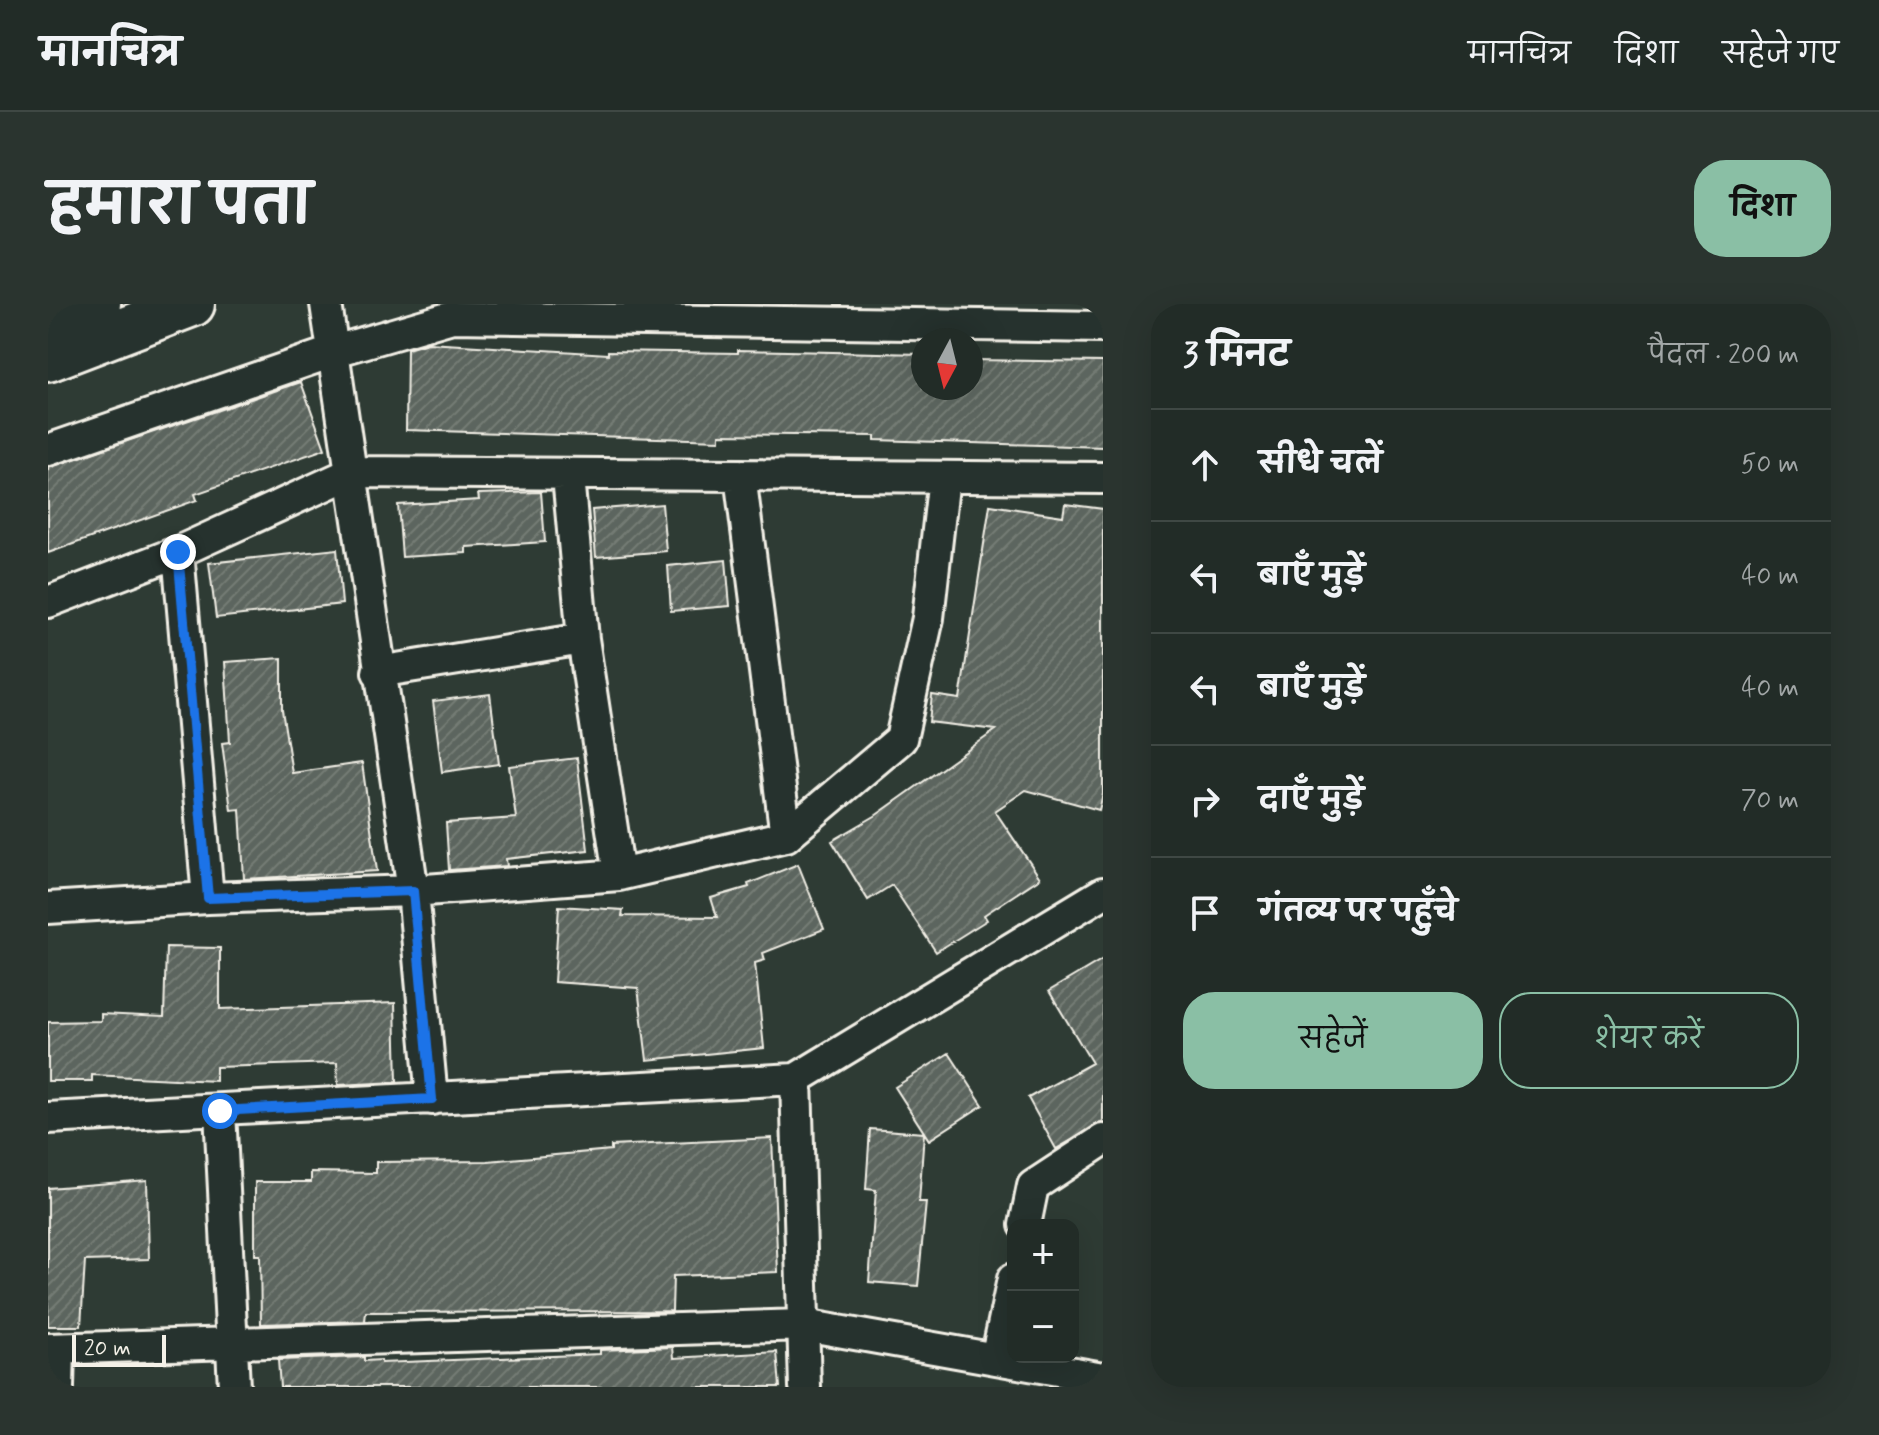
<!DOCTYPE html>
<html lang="hi">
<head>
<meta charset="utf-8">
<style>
	body { margin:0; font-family:Mynerve,"Playpen Sans Deva",sans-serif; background:#2a342f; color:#f1f3f6 }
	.controls { position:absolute; right:24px; bottom:24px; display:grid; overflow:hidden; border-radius:16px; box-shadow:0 8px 32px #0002 }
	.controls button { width:72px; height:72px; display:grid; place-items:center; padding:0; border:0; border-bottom:2px solid #3f4844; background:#222c27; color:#f1f3f6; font:40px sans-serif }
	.compass { position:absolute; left:863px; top:24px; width:72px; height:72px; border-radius:50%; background:#222c27; box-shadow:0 8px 32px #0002; rotate:187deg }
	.scale { position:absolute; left:24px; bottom:20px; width:94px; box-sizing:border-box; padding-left:8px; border:4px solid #f4f1e8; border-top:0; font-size:22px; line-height:28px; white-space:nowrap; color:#f4f1e8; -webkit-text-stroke:6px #26332d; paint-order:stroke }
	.stop { position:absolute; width:24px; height:24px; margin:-18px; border:6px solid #1a73e8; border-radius:50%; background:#fff }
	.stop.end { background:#1a73e8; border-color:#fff; box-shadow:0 2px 8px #0008 }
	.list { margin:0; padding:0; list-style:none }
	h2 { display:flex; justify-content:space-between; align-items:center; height:104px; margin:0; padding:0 32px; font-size:34px }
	h2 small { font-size:26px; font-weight:400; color:#a2a7a7 }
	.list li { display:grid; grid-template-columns:52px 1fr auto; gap:24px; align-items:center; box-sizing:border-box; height:112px; padding:0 32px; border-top:2px solid #3f4844 }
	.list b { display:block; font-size:30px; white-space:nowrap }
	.list em { font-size:26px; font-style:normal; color:#a2a7a7 }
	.actions { display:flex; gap:16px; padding:24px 32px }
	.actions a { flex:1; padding:18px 0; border:2px solid #8abfa5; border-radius:32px; text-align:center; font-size:28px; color:#8abfa5 }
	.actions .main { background:#8abfa5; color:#111 }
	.icon { flex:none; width:44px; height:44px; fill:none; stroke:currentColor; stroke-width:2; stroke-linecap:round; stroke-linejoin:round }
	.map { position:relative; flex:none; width:1055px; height:1083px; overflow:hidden; border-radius:32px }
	header { display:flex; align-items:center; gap:48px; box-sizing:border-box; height:112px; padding:0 40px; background:#222c27; border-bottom:2px solid #3f4844 }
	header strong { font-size:38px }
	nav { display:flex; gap:44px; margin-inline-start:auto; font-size:28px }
	.intro { display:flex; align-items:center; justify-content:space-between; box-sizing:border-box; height:192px; padding:0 48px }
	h1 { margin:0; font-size:56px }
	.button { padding:20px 36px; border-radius:32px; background:#8abfa5; color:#111; font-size:28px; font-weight:700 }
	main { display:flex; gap:48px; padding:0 48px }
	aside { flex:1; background:#222c27; border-radius:32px; box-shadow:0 8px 32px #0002 }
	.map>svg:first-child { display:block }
</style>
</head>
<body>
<header>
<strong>मानचित्र</strong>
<nav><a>मानचित्र</a><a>दिशा</a><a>सहेजे गए</a></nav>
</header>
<div class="intro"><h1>हमारा पता</h1><a class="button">दिशा</a></div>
<main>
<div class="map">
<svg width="1055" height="1083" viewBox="0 0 1055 1083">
	<defs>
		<pattern id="building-hatch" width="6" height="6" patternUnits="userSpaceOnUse" patternTransform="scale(2)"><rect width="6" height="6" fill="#5c655e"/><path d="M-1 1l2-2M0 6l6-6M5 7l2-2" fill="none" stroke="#747c75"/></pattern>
	</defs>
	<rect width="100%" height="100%" fill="#2e3b34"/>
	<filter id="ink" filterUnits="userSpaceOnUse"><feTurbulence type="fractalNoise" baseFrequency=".0125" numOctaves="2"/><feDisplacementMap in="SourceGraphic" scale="16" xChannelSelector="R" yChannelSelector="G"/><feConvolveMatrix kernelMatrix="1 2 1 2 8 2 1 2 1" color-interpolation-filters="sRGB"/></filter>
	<g filter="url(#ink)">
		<path fill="url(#building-hatch)" stroke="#f4f1e8" stroke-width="2" d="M380,39l180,11v-3l130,2v-3l185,4v34h48v-28l132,2v85l-228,-7v-4l-155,-2v6l-314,-10 1,-81z
			M253,78l24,67 -130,45 2,6 -149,53v-85z
			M493,188l4,50 -79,5v6l-64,4 -4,-52 81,-5 -1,-6z
			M614,200l4,47 -70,6 -4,-47z
			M1017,200l38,5v285l-4,16 -73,-20 -31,21 45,67 -56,37 3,5 -51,32 -44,-67 -24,15 -36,-59 43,-25 121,-86 -67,-8 3,-27 28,4 30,-194 73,11z
			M289,245l5,55 -126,14 -7,-55z
			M678,256l4,46 -59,5 -3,-45z
			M234,354v52l10,63 70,-10 15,108 -133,8 -4,-70 -9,1 -9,-67 8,-1 -5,-80z
			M442,390l9,70 -57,8 -9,-71z
			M529,454l11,92 -82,9 1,7 -58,4 -3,-47 70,-5 -7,-52z
			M750,560l26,65 -61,24 2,7 -10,3 9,85 -117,12 -9,-72 -84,-6 5,-76 64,4 -1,6 95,1 -6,-19 38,-11 -1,-3z
			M118,643l54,1v61l175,-6 2,79 -59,3 -1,-22 -121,4v14l-124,-6v6h-44v-59l53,-1v-7l63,3z
			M1055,655v163l-47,27 -28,-51 64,-35 -43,-72z
			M901,749l34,52 -54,35 -34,-53z
			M822,825l54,4 -5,69h7l-8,84 -49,-4 7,-92 -10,-1z
			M724,834l6,134 -105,4 -1,35 -306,1 -1,9 -104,3 -1,-69h-5v-73h56v-10l65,1v-11l112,-1 123,-11v-4z
			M99,876l2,79 -64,2 -4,65h-33v-138z
			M625,1043l1,11 103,-6 3,35h-500l-2,-27 86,-3v4l17,-1v3l219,-9v-4z"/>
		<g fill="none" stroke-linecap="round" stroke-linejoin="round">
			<defs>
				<path id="minor" d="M278,0l87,587 19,208
					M0,146l287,-99 117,-34 651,10
					M692,171l46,361
					M520,172l15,163 36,236
					M130,248l30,346
					M0,298l130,-50 175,-80 750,6
					M330,368l205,-33
					M0,604l160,-10 205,-7 206,-16 167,-39 115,-97 27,-121 16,-141
					M748,775l9,308
					M172,807l14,276
					M0,814l748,-39 307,-186
					M977,921l8,-39 70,-46
					M0,1045l756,-24 299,53
					M948,1055l17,-80
					M10,1083l1,-38"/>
				<path id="primary" d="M0,20l50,-20
					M0,55l144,-55"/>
			</defs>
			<use href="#minor" stroke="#f4f1e8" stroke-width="36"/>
			<use href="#primary" stroke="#f4f1e8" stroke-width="50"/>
			<use href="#minor" stroke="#26332d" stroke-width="30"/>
			<use href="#primary" stroke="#26332d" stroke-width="44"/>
		</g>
	</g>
	<g fill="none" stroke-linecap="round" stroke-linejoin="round" filter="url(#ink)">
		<path stroke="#1a73e8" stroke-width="10" d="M130,248l30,346 205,-7 19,208 -212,12"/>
	</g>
</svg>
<div class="controls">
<button>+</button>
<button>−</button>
</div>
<svg class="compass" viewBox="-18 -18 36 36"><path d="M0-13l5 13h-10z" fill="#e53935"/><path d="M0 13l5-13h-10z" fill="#a2a7a7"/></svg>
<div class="scale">20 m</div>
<div class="stop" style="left:172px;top:807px"></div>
<div class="stop end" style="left:130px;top:248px"></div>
</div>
<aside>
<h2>3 मिनट<small>पैदल · 200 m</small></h2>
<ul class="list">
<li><svg class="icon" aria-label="ahead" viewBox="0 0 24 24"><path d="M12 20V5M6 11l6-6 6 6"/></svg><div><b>सीधे चलें</b></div><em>50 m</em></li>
<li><svg class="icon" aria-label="left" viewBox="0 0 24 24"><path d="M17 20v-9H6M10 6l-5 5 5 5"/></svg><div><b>बाएँ मुड़ें</b></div><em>40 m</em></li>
<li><svg class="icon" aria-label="left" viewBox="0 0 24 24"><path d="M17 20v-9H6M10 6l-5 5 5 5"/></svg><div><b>बाएँ मुड़ें</b></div><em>40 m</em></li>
<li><svg class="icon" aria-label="right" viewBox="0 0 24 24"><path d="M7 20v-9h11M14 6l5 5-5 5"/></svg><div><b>दाएँ मुड़ें</b></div><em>70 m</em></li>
<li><svg class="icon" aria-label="arrive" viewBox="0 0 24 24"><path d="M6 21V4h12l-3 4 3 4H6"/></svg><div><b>गंतव्य पर पहुँचे</b></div></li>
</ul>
<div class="actions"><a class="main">सहेजें</a><a>शेयर करें</a></div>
</aside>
</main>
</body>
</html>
